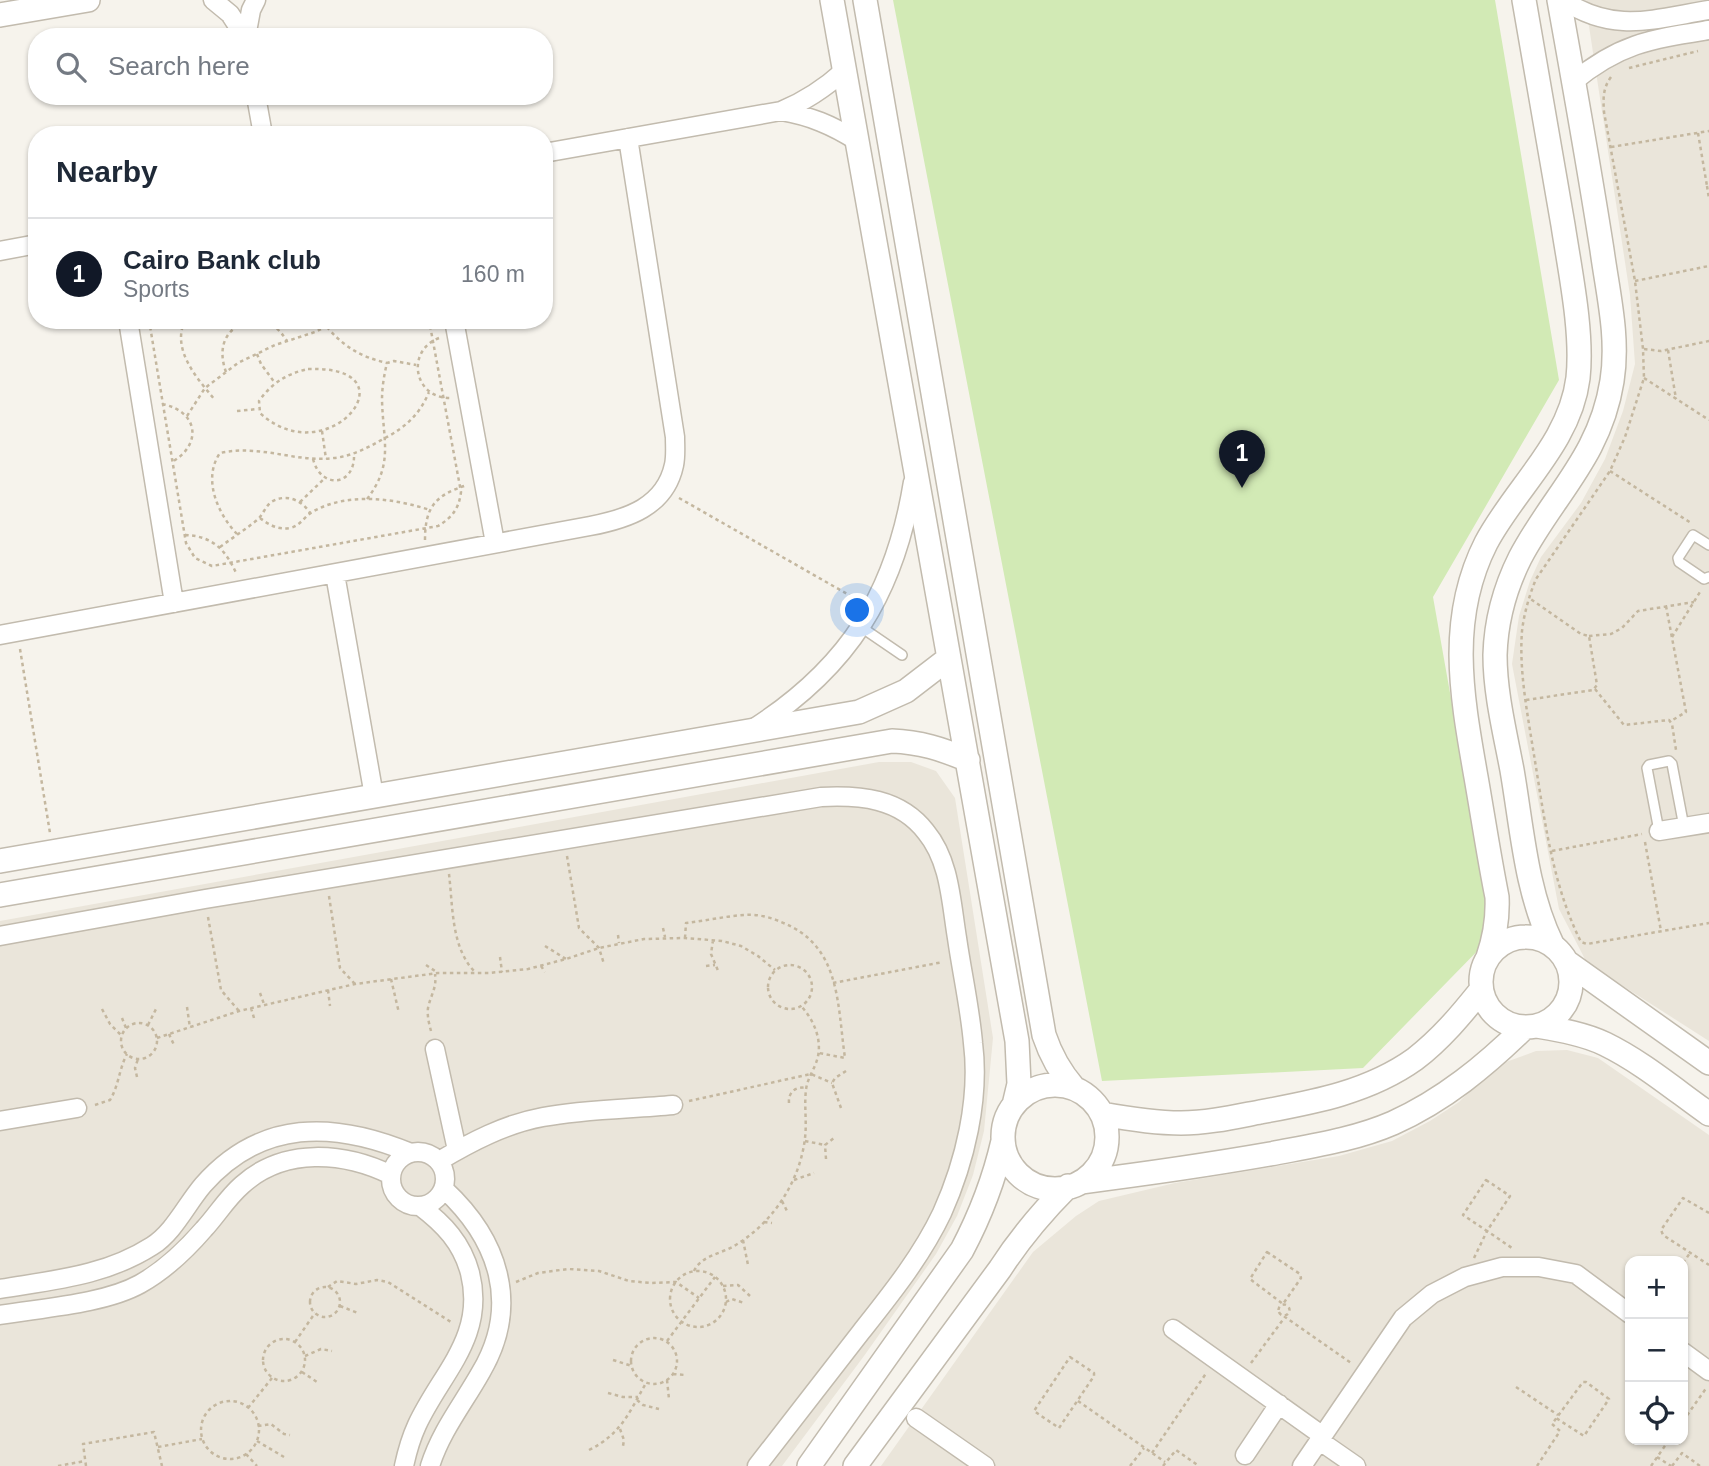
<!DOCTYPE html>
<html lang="en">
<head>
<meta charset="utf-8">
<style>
	body { margin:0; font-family:Arial,sans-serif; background:#f2f2f3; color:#1f2937 }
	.controls { position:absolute; right:21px; bottom:21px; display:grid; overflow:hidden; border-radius:14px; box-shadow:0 2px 5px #0004 }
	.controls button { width:63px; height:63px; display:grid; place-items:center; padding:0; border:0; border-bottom:2px solid #e0e1e3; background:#fff; color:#1f2937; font:35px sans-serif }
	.you { position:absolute; left:858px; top:611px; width:24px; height:24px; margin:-18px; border:5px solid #fff; border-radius:50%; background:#1a73e8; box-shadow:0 0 0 10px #1a73e833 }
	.badge { display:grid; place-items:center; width:46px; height:46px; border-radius:50%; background:#111827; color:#fff; font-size:23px; font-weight:700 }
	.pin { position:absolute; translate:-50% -58px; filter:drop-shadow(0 2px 4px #0008) }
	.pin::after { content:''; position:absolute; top:37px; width:24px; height:21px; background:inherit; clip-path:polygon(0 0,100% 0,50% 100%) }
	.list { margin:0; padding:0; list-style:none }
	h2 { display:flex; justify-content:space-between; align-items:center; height:91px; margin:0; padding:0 28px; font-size:30px }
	h2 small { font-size:23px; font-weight:400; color:#747a83 }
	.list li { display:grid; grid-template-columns:46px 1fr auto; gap:21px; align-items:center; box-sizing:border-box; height:112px; padding:0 28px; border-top:2px solid #e0e1e3 }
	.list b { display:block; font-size:26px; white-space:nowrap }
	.list p { margin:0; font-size:23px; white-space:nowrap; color:#747a83 }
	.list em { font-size:23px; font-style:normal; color:#747a83 }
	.icon { flex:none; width:38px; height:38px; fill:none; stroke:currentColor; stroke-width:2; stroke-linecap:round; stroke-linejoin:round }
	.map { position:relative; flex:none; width:1709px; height:1466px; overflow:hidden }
	.search { position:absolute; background:#fff; box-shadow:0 2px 5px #0004; left:28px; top:28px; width:525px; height:77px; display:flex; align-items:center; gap:18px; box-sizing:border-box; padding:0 24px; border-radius:28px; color:#747a83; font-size:26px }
	.panel { position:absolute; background:#fff; box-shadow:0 2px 5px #0004; left:28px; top:126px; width:525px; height:203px; border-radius:28px }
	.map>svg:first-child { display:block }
</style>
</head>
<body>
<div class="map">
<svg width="1709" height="1466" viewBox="0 0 1709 1466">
	<rect width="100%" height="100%" fill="#f6f3ec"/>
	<path fill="#eae5da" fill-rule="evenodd" d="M1585,0h124v1041l-122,-78 -28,-54 -47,-245 7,-48 11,-35 11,-24 40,-54 24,-44 18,-48 12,-47 -5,-69z
		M879,762h32l25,9 19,27 38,240 -9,93 -11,44 -16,41 -21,38 -72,102 -82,110h-782v-545z
		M1567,1050l31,8 111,77v331h-828l152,-214 43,-36 23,-15 76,-18 164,-27 53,-15 38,-20 29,-19 22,-22 25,-18 30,-11zM1630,1261h53v179h-53z"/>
	<path fill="#d2eab5" d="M893,0h602l64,380 -126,217 60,338 -130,133 -261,13z"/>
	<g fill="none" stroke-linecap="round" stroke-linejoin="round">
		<defs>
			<path id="service" d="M1709,545l-16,-10 -15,23 1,4 25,17 5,-2
				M861,627l41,28
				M1659,831l-12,-63 2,-3 20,-4 3,3 12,63"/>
			<path id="minor" d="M213,0l17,14 15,23
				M1563,0c51,34 90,19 146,10
				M246,37l5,-27 5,-10
				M1573,82c47,-39 79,-43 136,-52
				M256,96l7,39
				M781,111c29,5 51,14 76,30
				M544,153l237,-42c25,-10 44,-23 64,-41
				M0,251l37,-7
				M128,320l46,283
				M454,320l41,223
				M335,574l39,222
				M0,635l590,-109c37,-7 75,-19 84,-61 2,-9 1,-19 1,-28l-47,-299
				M754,728c95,-61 141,-135 159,-246
				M1659,831l50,-8
				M0,936l205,-37 616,-102c39,-2 79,1 105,35 24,29 25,70 31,106 5,35 13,70 16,105 7,56 -8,119 -31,170 -21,44 -51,81 -81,119 -34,44 -69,89 -104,134
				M435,1049l22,101
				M0,1121l77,-13
				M391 1179a27 27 0 1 1 54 0a27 27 0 1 1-54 0Z
				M439,1161c32,-19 66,-37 104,-44 41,-8 88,-8 130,-12
				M0,1289c53,-9 105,-13 152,-43 22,-14 34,-41 51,-61 58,-66 131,-64 208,-32
				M0,1315c41,-7 104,-11 140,-31 25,-14 45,-33 64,-55 13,-14 23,-31 38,-44 42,-38 102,-33 149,-10
				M1173,1329l150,107
				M1683,1352l26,19
				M916,1418l69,48
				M1320,1441l36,25
				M1245,1455l34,-51
				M404,1466c3,-14 7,-28 13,-41 24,-52 69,-88 53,-152 -8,-30 -26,-49 -50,-67
				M430,1466c11,-35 33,-62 51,-94 40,-68 17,-133 -37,-183
				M1302,1466l101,-148 29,-24 33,-17 37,-10h37l37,7 54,40"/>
			<path id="tertiary" d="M832,0l185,1041 2,43 -5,21
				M865,0l179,1035c7,21 16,37 30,53
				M0,15l88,-15
				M0,861l859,-149 47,-21 43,-33
				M0,895l892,-154c28,1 50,8 76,19
				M1481 982a45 45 0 1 1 90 0a45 45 0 1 1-90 0Z
				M1552,944c-26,-53 -30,-116 -40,-174 -7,-37 -17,-77 -17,-115 1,-34 10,-67 25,-97 33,-63 80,-101 92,-177 7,-44 -4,-87 -10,-131 -13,-83 -28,-167 -43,-250
				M1488,957c7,-20 10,-38 9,-60 -8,-40 -14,-80 -21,-120 -14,-80 -29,-157 10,-234 29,-55 84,-100 92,-165 5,-46 -8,-107 -15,-153 -13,-75 -26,-150 -39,-225
				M1567,962l142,101
				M1537,1026c23,4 47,8 68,18 37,18 70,46 104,70
				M1003 1137a52 52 0 1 1 104 0a52 52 0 1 1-104 0Z
				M1102,1114c27,5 52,9 79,9 27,0 53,-6 79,-11 54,-10 109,-20 155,-53 26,-20 46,-44 66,-69
				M1081,1182c63,-8 126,-17 189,-28 41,-8 84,-14 123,-31 51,-23 92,-57 132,-96
				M809,1466l153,-216c19,-36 32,-70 41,-109
				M855,1466l145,-197c20,-31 42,-57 68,-83"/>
		</defs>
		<use href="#service" stroke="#c2bbae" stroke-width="12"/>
		<use href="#minor" stroke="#c2bbae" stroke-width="21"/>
		<use href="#tertiary" stroke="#c2bbae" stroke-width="26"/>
		<path stroke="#c4b79f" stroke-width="2.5" stroke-dasharray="3.5 3.5" stroke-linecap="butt" d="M1629,68l69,-17
			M1611,77c-8,11 -8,21 -7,35l31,169 8,68 1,29 -19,59 -15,34 -74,108c-7,17 -12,35 -14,52 -3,39 5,80 11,118 11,65 18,133 48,193l6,2 122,-21
			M1698,133l9,53h2
			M1611,147l98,-16
			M1707,186l2,13
			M1635,281l74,-15
			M149,320l37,223 9,15 17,8 226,-40c15,-9 21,-18 23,-34l-32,-172
			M185,320c-14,30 12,58 30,80
			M258,320c15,3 21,9 29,21
			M327,327c17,20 34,30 60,36
			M439,338c-34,13 -25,61 12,60
			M1644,349l17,2 48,-10
			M1668,350l8,49
			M257,354l4,10 14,19
			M308,369c110,-4 20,107 -48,44l-1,-12c13,-18 27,-27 49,-32z
			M226,372c-9,-25 -1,-45 26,-52
			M1644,378l65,42
			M162,404c36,7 41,40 10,58
			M237,411l21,-2
			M187,416l18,-28 33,-25 37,-18 40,-13 24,-12
			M322,431l4,28
			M313,459c8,31 42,27 41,-4
			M1610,471l81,52
			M679,498l177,101
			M367,499c27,-35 16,-58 15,-99 0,-12 2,-25 5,-37l7,-2 22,4
			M300,502l25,-24
			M260,518c9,7 18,12 30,10 10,-2 14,-11 22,-16 35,-20 81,-14 118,-2
			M237,534c-19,-20 -35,-55 -17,-81 41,-9 76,10 114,5 19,-2 35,-11 51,-20 21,-11 35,-24 44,-46
			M185,535c28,1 41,15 52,40
			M425,540c0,-34 11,-45 42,-55
			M220,547c12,-9 25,-17 37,-27 6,-5 8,-13 14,-18 15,-9 31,-2 39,11
			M1666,606l20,106 -15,9
			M1589,636l22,-2 11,-6 16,-17 56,-9
			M1672,637l28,-45
			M20,649l30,184
			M1595,689l29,36 45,-5 3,4 4,26
			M1526,700l67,-10 4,-5 -8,-49 -8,-2 -52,-36
			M1645,842l16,89
			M1552,851l90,-17
			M567,856l12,72 20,20 5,16
			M449,874c4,33 2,75 27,99
			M329,896l11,72 15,16
			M208,917l13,73 18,21
			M663,928l2,9
			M618,935l1,8
			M685,938l1,-15c19,-2 39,-7 59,-8 12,-1 25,2 36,7 60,23 56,81 64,136l-26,-5
			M713,940l-2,14 8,19
			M545,946l21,13
			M500,957l2,15
			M768 987a22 22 0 1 1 44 0a22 22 0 1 1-44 0Z
			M426,965l12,8
			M541,966l4,6
			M706,966l9,-1
			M391,979l8,34
			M833,983l110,-21
			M328,990l2,16
			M260,993l4,11
			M187,1007l3,21
			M251,1008l3,10
			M102,1009l8,15 12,12
			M122,1018l4,10
			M121 1041a18 18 0 1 1 36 0a18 18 0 1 1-36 0Z
			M148,1025l8,-16
			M431,1031c-2,-7 -4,-16 -3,-23 3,-14 9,-20 7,-34
			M169,1034l5,11
			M157,1038l82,-27 116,-27 83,-11h51l39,-4 38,-10 33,-11 45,-9 41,-1 37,3 19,5 17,10 17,14
			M137,1077l-2,-9 3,-9
			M689,1101l122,-27 21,9
			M789,1103c-1,-11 7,-17 17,-15
			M95,1105l15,-5c9,-15 9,-31 17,-46
			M841,1108l-9,-25 3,-5 11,-7
			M805,1141l20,4
			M826,1159l-1,-14 9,-7
			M794,1180l20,-7
			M1486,1180l24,16 -23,35 -24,-16z
			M782,1201l6,12
			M1709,1213l-26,-15 -22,32 2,5 46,30
			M764,1222l8,1
			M743,1240l5,25
			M1267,1252l33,22 1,4 -18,26 -33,-25z
			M1474,1258l13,-27 25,17
			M1683,1263l7,-10
			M670 1299a28 28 0 1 1 56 0a28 28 0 1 1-56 0Z
			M694,1271c7,-15 26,-17 40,-25 38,-22 66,-64 71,-108 2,-16 -1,-32 1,-48 1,-11 8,-20 11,-30 6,-19 -3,-40 -16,-54
			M516,1282l22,-9 30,-4 31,2 30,10 22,2 25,-1 23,16
			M723,1286l15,-1 12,11
			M310 1302a15 15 0 1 1 30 0a15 15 0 1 1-30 0Z
			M328,1287l9,-6 19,3 21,-4 11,2 63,40
			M726,1302l6,-3 12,4
			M1278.5 1310a5.5 5.5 0 1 1 11 0a5.5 5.5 0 1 1-11 0Z
			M340,1306l18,7
			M631 1361a23 23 0 1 1 46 0a23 23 0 1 1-46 0Z
			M263 1360a21 21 0 1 1 42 0a21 21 0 1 1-42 0Z
			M667,1341l48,-64
			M295,1342l20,-29
			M305,1356l16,-7 11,2
			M1070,1357l24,16v3l-35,52 -25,-17z
			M613,1360l19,6
			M1251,1363l34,-46 66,46
			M302,1372l15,10
			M673,1374l12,1
			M667,1380l2,19
			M1516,1387l42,28
			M608,1393l15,4h15
			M637,1400l6,5 16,4
			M1078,1401l87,61
			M201 1430a29 29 0 1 1 58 0a29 29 0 1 1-58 0Z
			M248,1408l24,-30
			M1683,1421l24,-34
			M258,1426l13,-2 13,10 6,1
			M620,1429l4,11 -1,6
			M257,1441l27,16
			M158,1447l44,-8
			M589,1450c32,-16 40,-37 57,-67
			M1152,1453l55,-81
			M246,1454l11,12
			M1657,1457l14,9
			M58,1466l27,-5
			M86,1466l-3,-22 71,-12 8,34
			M1130,1466l14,-18
			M1163,1466l13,-16 23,16
			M1537,1466l23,-35 -8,-7 31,-42h3l23,17 -25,37 -28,-18
			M1651,1466l18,-26
			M1672,1466l10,-13 18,13"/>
		<use href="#service" stroke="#fff" stroke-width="9"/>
		<use href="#minor" stroke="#fff" stroke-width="18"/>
		<use href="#tertiary" stroke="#fff" stroke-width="23"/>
	</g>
</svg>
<div class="controls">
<button>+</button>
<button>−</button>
<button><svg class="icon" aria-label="locate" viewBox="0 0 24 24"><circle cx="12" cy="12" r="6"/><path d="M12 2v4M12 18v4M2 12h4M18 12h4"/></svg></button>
</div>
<div class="you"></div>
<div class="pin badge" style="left:1242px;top:488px">1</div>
<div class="search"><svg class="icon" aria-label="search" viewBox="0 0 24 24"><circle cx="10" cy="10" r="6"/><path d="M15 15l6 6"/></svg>Search here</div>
<section class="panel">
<h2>Nearby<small></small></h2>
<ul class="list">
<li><span class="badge">1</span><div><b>Cairo Bank club</b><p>Sports</p></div><em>160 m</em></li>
</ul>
</section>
</div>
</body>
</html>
